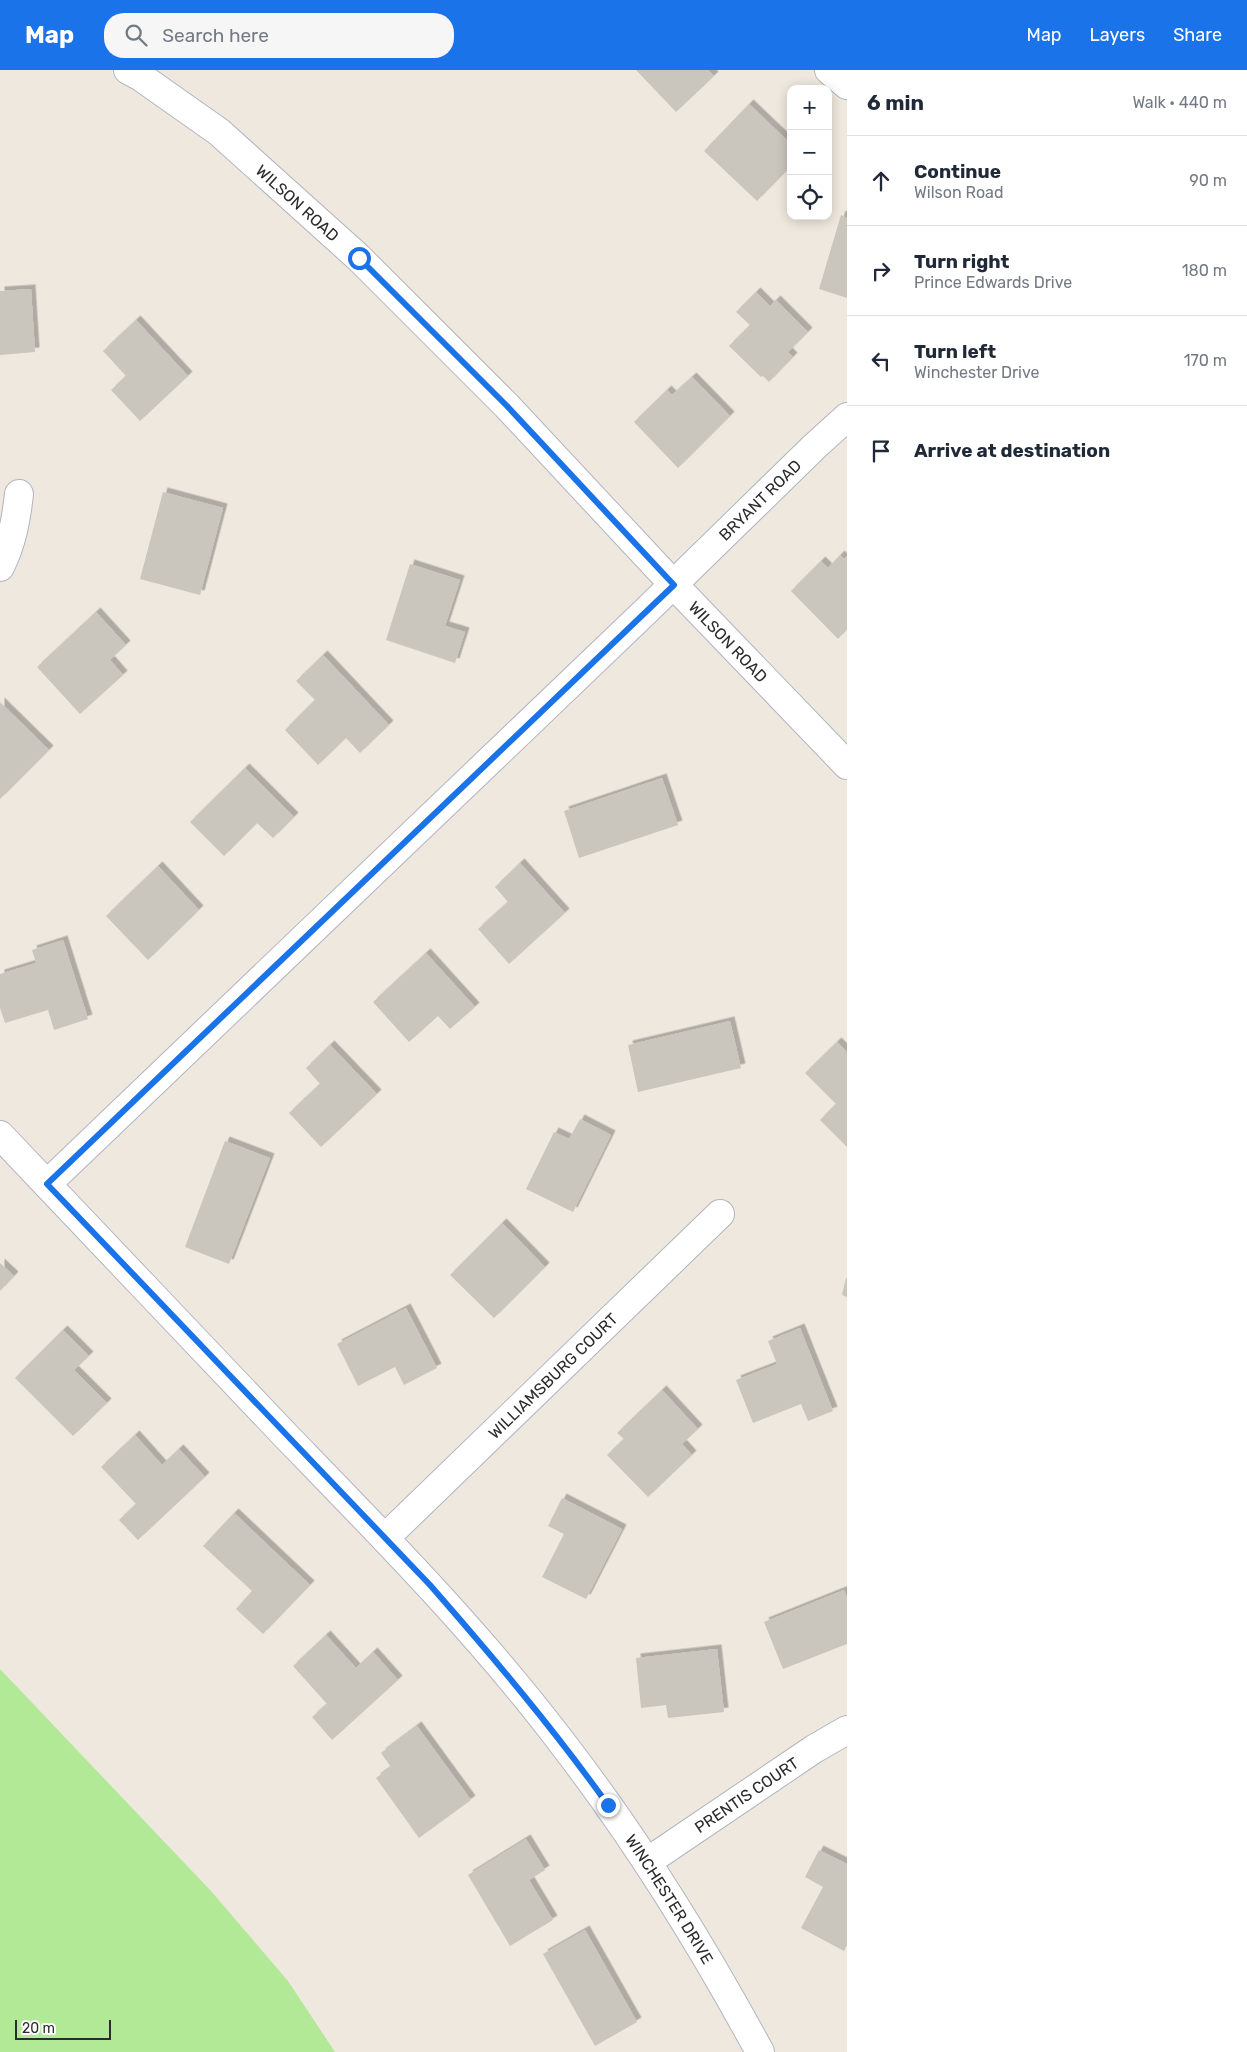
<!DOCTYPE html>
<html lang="en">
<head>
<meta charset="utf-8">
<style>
	body { margin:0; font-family:Rubik,sans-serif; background:#f6f6f7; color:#1f2937 }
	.controls { position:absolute; right:15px; top:15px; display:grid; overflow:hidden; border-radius:10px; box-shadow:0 2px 12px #0003 }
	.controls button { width:45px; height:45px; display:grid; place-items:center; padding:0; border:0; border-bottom:1px solid #e0e1e3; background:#fff; color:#1f2937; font:25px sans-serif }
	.scale { position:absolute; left:15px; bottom:12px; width:96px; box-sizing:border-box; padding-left:5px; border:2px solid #2c2c2c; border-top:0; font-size:14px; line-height:18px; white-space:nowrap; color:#2c2c2c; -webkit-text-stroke:4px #fff; paint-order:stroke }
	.stop { position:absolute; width:15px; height:15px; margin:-11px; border:4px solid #1a73e8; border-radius:50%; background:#fff }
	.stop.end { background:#1a73e8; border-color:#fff; box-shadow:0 1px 5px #0008 }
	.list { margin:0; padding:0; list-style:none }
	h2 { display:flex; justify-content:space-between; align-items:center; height:65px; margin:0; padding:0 20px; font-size:21px }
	h2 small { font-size:16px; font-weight:400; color:#747a83 }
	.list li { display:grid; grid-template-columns:32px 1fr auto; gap:15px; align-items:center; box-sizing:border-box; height:90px; padding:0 20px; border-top:1px solid #e0e1e3 }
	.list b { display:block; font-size:19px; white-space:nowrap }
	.list p { margin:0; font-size:16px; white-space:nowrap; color:#747a83 }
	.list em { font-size:16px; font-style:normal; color:#747a83 }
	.icon { flex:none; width:28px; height:28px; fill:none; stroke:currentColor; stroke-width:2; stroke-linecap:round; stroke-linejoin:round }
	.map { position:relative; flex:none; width:847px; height:1982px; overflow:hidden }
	header { display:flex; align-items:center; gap:30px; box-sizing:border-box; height:70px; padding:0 25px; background:#1a73e8; color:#fff }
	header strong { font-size:24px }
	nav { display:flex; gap:28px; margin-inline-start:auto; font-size:18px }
	.search { width:350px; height:45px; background:#f6f6f7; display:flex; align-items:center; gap:12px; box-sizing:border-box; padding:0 18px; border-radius:20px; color:#747a83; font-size:19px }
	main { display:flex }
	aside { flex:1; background:#fff }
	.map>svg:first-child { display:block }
</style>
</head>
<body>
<header>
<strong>Map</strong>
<div class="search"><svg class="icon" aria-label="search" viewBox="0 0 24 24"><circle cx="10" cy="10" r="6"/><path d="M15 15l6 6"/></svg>Search here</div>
<nav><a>Map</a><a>Layers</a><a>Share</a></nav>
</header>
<main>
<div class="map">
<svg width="847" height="1982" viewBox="0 0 847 1982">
	<defs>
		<filter id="shadow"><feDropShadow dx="4.5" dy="-4.5" stdDeviation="0" flood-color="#0004"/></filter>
	</defs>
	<rect width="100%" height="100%" fill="#efe8de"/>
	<path fill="#b2e997" d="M0,1599l211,222 77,90 47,71h-335z"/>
	<path fill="#cac5bd" filter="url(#shadow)" d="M636,0h72l6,6 -38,36z
		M749,34l42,40v22l-34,35 -53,-50z
		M841,145l6,3v80l-28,-9z
		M31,219l4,63 -35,3v-64z
		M756,222l14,14 6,-6 32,32 -20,20 5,5 -24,25 -6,-6 -2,1 -32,-31 21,-21 -14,-13z
		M136,250l52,56 -48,45 -29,-31 15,-14 -23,-25z
		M692,307l38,39 -52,52 -44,-46 33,-32 5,5z
		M163,422l60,16 -23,87 -60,-16z
		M840,485l4,4 3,-3v73l-9,10 -47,-48 30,-30 7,7z
		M410,494l50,16 -15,46 20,6 -10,31 -69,-23z
		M96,542l30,33 -16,15 13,15 -43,39 -43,-47z
		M323,585l66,70 -29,28 -14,-15 -28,27 -33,-35 30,-30 -19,-19z
		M0,632l49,48 -49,49z
		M245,698l49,49 -21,21 -16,-15 -33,33 -34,-34z
		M662,708l16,47 -99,33 -15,-47z
		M520,793l45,50 -56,51 -31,-35 30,-27 -13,-15z
		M158,796l41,44 -51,50 -42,-44z
		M63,870l25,79 -34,11 -6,-20 -43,13 -5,-15v-34l36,-11 -4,-13z
		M426,883l49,54 -25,22 -12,-13 -29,26 -36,-40z
		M730,951l11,47 -103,24 -10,-47z
		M837,972l10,10v95l-27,-27 16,-16 -31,-31z
		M330,975l47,49 -56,53 -32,-34 31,-29 -14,-16z
		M580,1049l31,16 -38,77 -47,-23 28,-57 15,7z
		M225,1071l45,17 -41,106 -44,-17z
		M502,1153l43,44 -51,51 -44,-43z
		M0,1193l14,13 -14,15z
		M846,1208h1v19l-5,-2z
		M406,1238l31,60 -33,17 -9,-18 -37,19 -21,-42z
		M800,1258l33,83 -25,10 -7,-17 -48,19 -17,-43 41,-16 -9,-23z
		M63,1260l26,26 -15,14 33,33 -34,33 -58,-58z
		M662,1320l36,39 -16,15 10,11 -44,42 -41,-42 17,-16 -7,-6z
		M135,1365l27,30 17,-16 26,28 -67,63 -19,-20 17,-16 -35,-37z
		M562,1428l60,31 -36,70 -44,-22 22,-43 -16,-8z
		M234,1443l76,72 -47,49 -27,-25 16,-18 -49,-45z
		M844,1520l3,8v46l-64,25 -19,-47z
		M326,1565l30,33 17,-16 25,28 -66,60 -20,-23 15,-13 -34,-38z
		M717,1579l7,63 -56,6 -2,-13 -25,3 -5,-50z
		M417,1656l54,74 -52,38 -43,-60 15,-11 -10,-14z
		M526,1769l19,31 -16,10 24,40 -43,26 -42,-71z
		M819,1780l28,14v81l-3,6 -43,-23 22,-41 -18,-10z
		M585,1860l52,92 -42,24 -52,-92z"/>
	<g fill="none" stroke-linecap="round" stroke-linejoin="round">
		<defs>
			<g id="minor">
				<path d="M829,0l18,15"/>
				<path d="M0,497c12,-24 16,-47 19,-73"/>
				<path id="s1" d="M0,1065c96,100 190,201 286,301 96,99 193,197 277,308 74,96 139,201 197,308"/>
				<path id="s2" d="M47,1114l599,-573 169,-165 32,-29"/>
				<path id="s3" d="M386,1467l334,-323"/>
				<path id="s4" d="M647,1792l167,-113 33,-19"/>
			</g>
			<g id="tertiary">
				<path id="s5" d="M128,0l13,7 78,55 140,126 148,148 167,179 173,180"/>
			</g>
		</defs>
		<use href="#minor" stroke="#b2b4c1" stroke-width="30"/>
		<use href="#tertiary" stroke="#b2b4c1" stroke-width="30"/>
		<use href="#minor" stroke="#fff" stroke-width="28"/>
		<use href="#tertiary" stroke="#fff" stroke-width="28"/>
	</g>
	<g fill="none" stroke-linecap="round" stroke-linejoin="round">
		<path stroke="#1a73e8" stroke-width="6" d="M359,188l148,148 167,179 -627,599 383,401c62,71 123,143 178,220"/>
	</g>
	<g text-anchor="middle" stroke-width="4" stroke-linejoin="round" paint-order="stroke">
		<g font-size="16" fill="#2c2c2c" stroke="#fff">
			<text dy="6" stroke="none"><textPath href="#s5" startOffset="216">WILSON ROAD</textPath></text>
			<text dy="6" stroke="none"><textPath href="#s2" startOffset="988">BRYANT ROAD</textPath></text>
			<text dy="6" stroke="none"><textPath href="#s5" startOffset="831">WILSON ROAD</textPath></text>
			<text dy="6" stroke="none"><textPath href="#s3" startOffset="232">WILLIAMSBURG COURT</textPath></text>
			<text dy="6" stroke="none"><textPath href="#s4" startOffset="120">PRENTIS COURT</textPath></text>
			<text dy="6" stroke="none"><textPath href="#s1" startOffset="1018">WINCHESTER DRIVE</textPath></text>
		</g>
	</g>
</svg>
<div class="controls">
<button>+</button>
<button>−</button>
<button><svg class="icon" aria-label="locate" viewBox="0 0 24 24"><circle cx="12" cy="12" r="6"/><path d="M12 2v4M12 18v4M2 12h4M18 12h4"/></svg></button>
</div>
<div class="scale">20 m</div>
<div class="stop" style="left:359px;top:188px"></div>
<div class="stop end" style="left:608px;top:1735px"></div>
</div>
<aside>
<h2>6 min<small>Walk · 440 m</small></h2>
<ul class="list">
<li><svg class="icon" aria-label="ahead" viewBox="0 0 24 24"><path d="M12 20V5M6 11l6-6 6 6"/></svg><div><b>Continue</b><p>Wilson Road</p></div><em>90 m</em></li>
<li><svg class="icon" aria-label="right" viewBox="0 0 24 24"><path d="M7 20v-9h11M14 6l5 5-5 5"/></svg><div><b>Turn right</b><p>Prince Edwards Drive</p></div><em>180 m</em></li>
<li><svg class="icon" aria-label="left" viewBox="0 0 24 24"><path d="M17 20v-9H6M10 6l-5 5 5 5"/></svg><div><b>Turn left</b><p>Winchester Drive</p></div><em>170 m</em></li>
<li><svg class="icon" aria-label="arrive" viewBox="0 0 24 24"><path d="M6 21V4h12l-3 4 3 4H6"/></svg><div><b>Arrive at destination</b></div></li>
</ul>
</aside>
</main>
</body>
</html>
